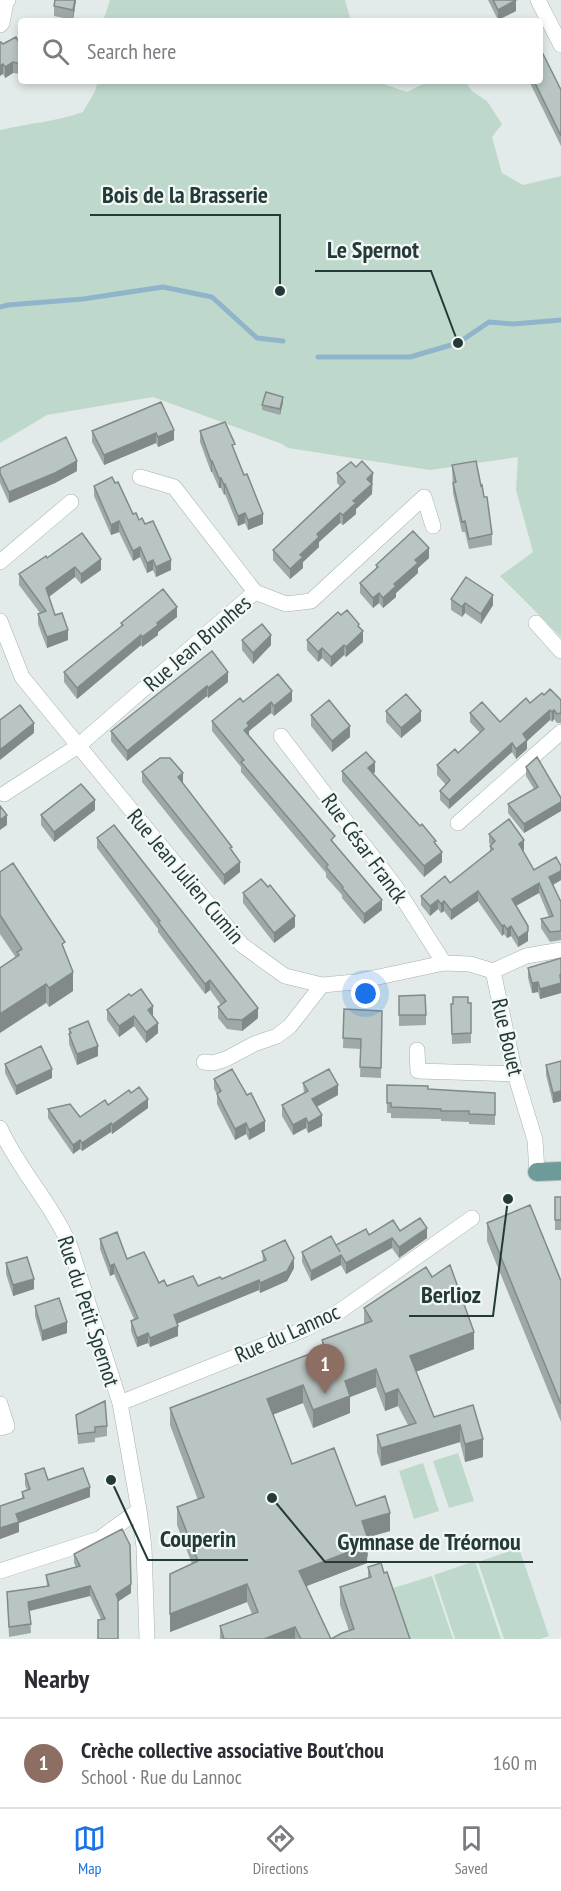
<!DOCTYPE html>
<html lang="en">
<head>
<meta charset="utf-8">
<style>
	body { margin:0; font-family:"PT Sans Narrow",sans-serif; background:#f2f2f3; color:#2b2b33 }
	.you { position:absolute; left:366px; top:994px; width:21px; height:21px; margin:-15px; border:4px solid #fff; border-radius:50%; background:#1a73e8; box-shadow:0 0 0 9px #1a73e833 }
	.badge { display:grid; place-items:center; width:39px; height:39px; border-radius:50%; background:#1a73e8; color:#fff; font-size:20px; font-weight:700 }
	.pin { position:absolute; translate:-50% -50px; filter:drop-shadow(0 2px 3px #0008) }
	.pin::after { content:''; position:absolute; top:32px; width:21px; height:18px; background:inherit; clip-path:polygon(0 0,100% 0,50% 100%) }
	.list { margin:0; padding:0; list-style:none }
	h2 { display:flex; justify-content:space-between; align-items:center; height:78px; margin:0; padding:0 24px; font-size:26px }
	h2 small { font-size:20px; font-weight:400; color:#7c7c81 }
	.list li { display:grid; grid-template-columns:39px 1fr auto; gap:18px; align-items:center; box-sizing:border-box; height:90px; padding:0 24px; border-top:2px solid #e1e1e2 }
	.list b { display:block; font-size:22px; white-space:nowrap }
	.list p { margin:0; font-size:20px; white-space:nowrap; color:#7c7c81 }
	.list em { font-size:20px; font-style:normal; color:#7c7c81 }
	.icon { flex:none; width:33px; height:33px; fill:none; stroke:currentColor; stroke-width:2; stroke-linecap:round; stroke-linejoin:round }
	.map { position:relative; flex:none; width:561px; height:1639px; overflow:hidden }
	.search { position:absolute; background:#fff; box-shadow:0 3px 9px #0003; left:18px; right:18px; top:18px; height:66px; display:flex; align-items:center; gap:15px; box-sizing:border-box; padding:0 21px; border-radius:6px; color:#7c7c81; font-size:22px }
	.sheet { height:168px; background:#fff }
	nav { display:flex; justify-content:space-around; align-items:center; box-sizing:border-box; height:84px; border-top:2px solid #e1e1e2; background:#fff; font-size:16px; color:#7c7c81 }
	nav a { display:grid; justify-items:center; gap:3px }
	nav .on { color:#1a73e8 }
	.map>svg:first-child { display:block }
</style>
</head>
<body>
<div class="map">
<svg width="561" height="1639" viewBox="0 0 561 1639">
	<rect width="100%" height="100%" fill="#e2ebe9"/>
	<path fill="#bed9cb" d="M110,0h235l6,21h-248z
		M98,81h277l32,11 22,-11h36l7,10 15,10 15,23 -10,13 10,36 21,12 38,-9v461l-61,-61 33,-24 -17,-62 2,-33 -88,13 -142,-22 -6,-4 -129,-47 -106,18 -47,28v-313c29,-7 55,-8 83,-18l12,-21z
		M458,1453l16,48 -25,7 -16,-47z
		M423,1463l16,48 -25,8 -15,-48z
		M519,1548l30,88 -9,3h-36l-26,-77z
		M475,1561l26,78h-46l-21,-64z
		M432,1576l21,63h-46l-17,-50z"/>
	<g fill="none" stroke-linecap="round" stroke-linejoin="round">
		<path stroke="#90b5ca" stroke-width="5" d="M0,307l8,-2 75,-6 80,-12 49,10 45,41 26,3
			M318,357h92l48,-14 31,-21 24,2 48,-4"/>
		<defs>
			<path id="street" d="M538,0l23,45
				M0,25l2,-2 4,-21 2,-2
				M140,477l34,10 81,105
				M0,562l71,-60
				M0,621l22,56 220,268 43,31 37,9 33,-3 89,-19 26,1 23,7
				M536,623l25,28
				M281,736l114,150 49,77
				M4,794l74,-48 177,-154 31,12 25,-3 113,-104 9,29
				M458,823l103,-91
				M417,1050l1,21 97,3
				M204,1062l9,1 13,-4 28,-15 23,-8 13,-10 32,-41
				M0,1128c19,42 52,76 70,118l50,157 19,107 5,37 3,92
				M537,1172l-2,-32 -20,-66 -22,-103 33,-15 35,-6
				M120,1403l185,-74 35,-18 132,-93
				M0,1404l7,22 -7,2
				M0,1571l99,-32 40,-29"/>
			<path id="primary" d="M537,1172l24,-1"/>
		</defs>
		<use href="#street" stroke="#a5b2b1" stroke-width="16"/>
		<use href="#primary" stroke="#c2c8c8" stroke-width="20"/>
		<use href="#street" stroke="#fff" stroke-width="15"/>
		<use href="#primary" stroke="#6c9b99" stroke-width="18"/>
	</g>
	<path fill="#9ea9a7" d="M55,0h21l-3,20 -19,-4v-10z
		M488,0h27l1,11 -18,9z
		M3,44l18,2 -1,28 -7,-1 -8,5 -2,-4z
		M529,81h11l21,9v56z
		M161,402l13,38 -16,7 -2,-4 -52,22 -12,-23v-11z
		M283,402l-3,13 -18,-5v-5z
		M200,431l35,21 28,72 -15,6 -3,-7 -7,3 -13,-32 -1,1 -3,-7h-2l-7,-16h-1l-11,-30z
		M452,465l29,21 11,48v11l-23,4 -4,-17h-3l-9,-39z
		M0,468l77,3 -22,12 -46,20 -9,-20z
		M337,473l36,11 -1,1v9l-16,15v5l-13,11 -3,-2 -21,19v5l-16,15v6l-13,11 -17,-19v-10l67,-64 -3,-3z
		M94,486l39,28 12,10 26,46 -15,7 -3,-7 -6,3 -7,-16 -7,4 -14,-29 -8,3 -17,-39z
		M47,558l54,12 -20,14 -6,-7 -26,20 6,18 13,25 -21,8 -9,-24v-10l2,-1 -21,-28v-11z
		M429,558l-11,10v5l-22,20v4l-13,11 -4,-5 -6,5 -13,-15v-10l16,-14v-4z
		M451,599l42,6 -12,19 -16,-11 -3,4 -11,-7z
		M341,615l18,12 4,15 -17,15 -2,-2 -13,12 -9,-9 -4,4 -11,-12v-10z
		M177,617l-19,15v3l-16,12 -1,-2 -64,54 -13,-17v-10l57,-45v-4z
		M242,640l29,5 -18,19 -11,-14z
		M228,672v10l-20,16 -1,-2 -80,65 -16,-20v-10z
		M544,695l17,5v23h-4l-3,-4 -2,3 -2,-2 -23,21v8l-11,10 -4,-7 -63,57 -9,-9v-9l6,-6 -9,-10v-10l21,-12 22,-20 -10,-11v-9l30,9z
		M292,701l-18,15 -3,-3 -22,18v5l86,108 47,66 -18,14 -22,-26v-3l-16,-18v-4l-85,-101v-5l-29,-36v-10l31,-19z
		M386,711l35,10 -20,17 -15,-16z
		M311,715l39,22 -18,15 -21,-26z
		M526,767l35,31v13l-37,22 -16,-20v-9l26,-15 -8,-13z
		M342,771l33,1 -2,2 63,70 6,18 -18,15 -82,-96z
		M142,772l41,12 49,67 8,21 -16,13 -82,-103z
		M95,810l-41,32 -13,-17v-10z
		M489,834l35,16h-1l11,20 27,10 -8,5 8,17v38l-11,2 -9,-14v-9l8,-2 -10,-24 -23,13 12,35 -10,6 -7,-11 -4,2 -3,-4 -2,2 -24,-35 -27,19 -7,-9 -3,2 -3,-4 -8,7 -9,-11v-9l29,-13 40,-31v-6l1,-1 -2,-2z
		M97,838l161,180 -16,13 -15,-2 -9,-11v-11l3,-2 -11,-15 -5,4 -47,-62v-3l-61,-81z
		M0,872l65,79 8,40 -24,16 -49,-73z
		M243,893l52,34 -21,16 -31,-40z
		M561,958v35l-21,6 -2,-7 -6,1 -4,-15v-10z
		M399,996l27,19v10l-27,1z
		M471,1003v40l-19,1 -1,-40z
		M344,1009l38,2 -1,67 -21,-1 1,-28 -18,-1z
		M107,1010l46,6 5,17 -12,10 -12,-17 -15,11 -12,-17z
		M69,1029l29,27 -21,9 -8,-21z
		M561,1061v40l-8,2 -7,-28v-10z
		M5,1064l47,14 -36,17 -11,-22z
		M214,1079l51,52 -16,9 -3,-6 -11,6 -18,-36v-10l-3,-5z
		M303,1083l35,12 -21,12 5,19 -14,7 -2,-5 -13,7 -11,-19v-11l22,-11z
		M387,1085l41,4 67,4v32l-26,-1v-2l-28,-1v-2l-50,-1v-5h-4z
		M131,1093l17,15 -36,26 -1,-2 -29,19 -2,-2 -7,5 -25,-36v-9l32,8z
		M555,1197h6v33h-6z
		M487,1223l74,58v141l-74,-181z
		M400,1231l27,7 -28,20 -7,-10 -46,26 -5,-9 -30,16 -9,-19v-10l34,-7 33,-10z
		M100,1239l59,44 8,3h31l24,-7 41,-18 -1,-10 32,17 -7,13 -27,12 -1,-3 -82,33 1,13 -28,11 -2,-4 -11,4 -6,-16v-10l3,-2 -20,-45 -4,2 -10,-27z
		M6,1263l28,26 -21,7 -7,-22z
		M35,1306l32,27 -25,8 -7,-25z
		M364,1308l110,41 -58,23 18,45 39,-12 10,52 -18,5 -5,-20 -79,24 -4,-14v-17l31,-10 -10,-19 -13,5 -9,-24 -26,10v16l-37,15 -10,-25 -30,11 19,50 64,42 34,25 -22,6v19l-1,1v6l-61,23 25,53h-111v-13l32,-12 -5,-12 -77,30 22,-68 -15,-39v-18l21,-7 -28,-75v-17l152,-58v-10l42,-16z
		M76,1415l31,11v10l-12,2v4l-17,2z
		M25,1474l23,6 42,17 -71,26v9l-19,7v-33l22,-8v-6l5,-2 -2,-5z
		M74,1554l57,39 -13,8v38l-17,-20 -11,-23 -60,15 1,22 -22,4 -2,-45 40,-6 -1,-11 30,-8 -2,-4z
		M368,1567l42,72 -61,-8 -9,-26v-18l28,-9z"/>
	<path fill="#818a88" d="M75,0h1l-3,20v-10z
		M516,0v11l-18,9v-10z
		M13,62v11l-8,5v-11z
		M21,63v11h-1v-10z
		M3,64v10l-3,2v-10z
		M283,397v5l-3,13v-6z
		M174,430v10l-16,7v-10z
		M156,433v10l-52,22v-10z
		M77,461v10l-22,12 -46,20v-11z
		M212,461v11h-1v-10z
		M373,473l-1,21 -16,15v5l-13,11v-10l10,-14 14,-22z
		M219,478h2v10h-2z
		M225,484v10l-1,1v-10z
		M245,513v10l-7,3v-10z
		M340,513v10l-21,19v5l-16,15v6l-13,11v-10l10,-14 17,-21z
		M263,514v10l-15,6v-10z
		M119,521v11l-8,3v-10z
		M140,547v10l-7,4v-10z
		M429,548v10l-11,10v5l-22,20v4l-13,11v-10l32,-38z
		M101,559v11l-20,14v-10z
		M153,560v10l-6,3v-10z
		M171,560v10l-15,7v-10z
		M75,567v10l-29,22v-11z
		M379,593v10l-6,5v-10z
		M493,595v10l-12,19v-10z
		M465,603v10l-3,4v-10z
		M177,607v10l-19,15v3l-16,12v-10l15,-14z
		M68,630v10l-21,8v-11z
		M363,631v11l-17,15v-10z
		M141,635v10l-64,54v-11z
		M271,635v10l-18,19v-11z
		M344,645v10l-13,12v-10z
		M322,648v10l-4,4v-10z
		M228,672v10l-20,16v-10z
		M207,686v10l-80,65v-10z
		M292,691v10l-18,15v-10z
		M271,702v11l-22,18v5l-5,-6 3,-7z
		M550,710v10l-23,21v8l-11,10v-10l7,-15z
		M554,710v9l-2,3v-10z
		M421,711v10l-20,17v-10z
		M34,723v10l-34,27v-10z
		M350,726v11l-18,15v-11z
		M512,743v9l-63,57v-9z
		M375,762v10l-7,6v-10z
		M183,773v11l-5,-7z
		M95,800v10l-41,32v-10z
		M561,802v9l-37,22v-9z
		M7,815v10l-7,5v-10z
		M524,840v10l-5,3v-9z
		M442,852v10l-18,15v-11z
		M240,862v10l-16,13v-10z
		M561,871v9l-12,7v-10z
		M539,883v10l-27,15v-9z
		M478,891v10l-27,19v-10z
		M382,900v10l-18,14v-10z
		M438,900v9l-8,7v-10z
		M444,901v10l-3,2v-9z
		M295,916v11l-21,16v-10z
		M504,925v9l-2,2v-10z
		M511,926v10l-4,2v-9z
		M528,931v10l-10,6v-9z
		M73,972v19l-24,16v-19z
		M561,974v19l-21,6v-10z
		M210,980v10l-5,4v-10z
		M538,982v10l-6,1v-10z
		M46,984v19l-46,30v-19z
		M153,1006v11l-5,-7z
		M258,1008v10l-16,13v-11z
		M134,1016v10l-15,11v-11z
		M158,1023v10l-12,10v-11z
		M98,1046v10l-21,9v-11z
		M52,1069v9l-36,17v-9z
		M338,1085v10l-26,14v-10z
		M561,1091v10l-8,2v-10z
		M148,1099v9l-36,26v-9z
		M322,1115v11l-14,7v-10z
		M306,1118v10l-13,7v-10z
		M265,1121v10l-16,9v-10z
		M111,1123v9l-29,19v-8z
		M246,1123v11l-11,6v-11z
		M80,1140v9l-7,5v-9z
		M427,1228v10l-28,20v-11z
		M392,1238v10l-46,26v-11z
		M341,1255v10l-30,16v-10z
		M294,1258v10l-7,13 -27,12v-10z
		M114,1264v10l-4,2v-10z
		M34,1279v10l-21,7v-11z
		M259,1280v10l-85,35v-10z
		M67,1322v11l-25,8v-10z
		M178,1326v10l-28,11v-9z
		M474,1332v17l-64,25v-18z
		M148,1333v10l-11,4v-9z
		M376,1369v18l-26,10v16l-37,15v-18l32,-29z
		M303,1385v18l-36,14v-18z
		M398,1389v17l-13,5v-17z
		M460,1425v17l-79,24v-18z
		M483,1439v18l-18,5v-18z
		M90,1487v10l-71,26v9l-19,7v-11l16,-14z
		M390,1513v18l-28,8v-18z
		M368,1539l-1,24 -68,26v-18z
		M131,1584v9l-15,10v-9z
		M247,1584v18l-77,30v-18z
		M90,1586v10l-62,15v-9z
		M295,1627v12h-31z"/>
	<path fill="#b8c5c2" stroke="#818a88" stroke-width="1.5" d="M55,0h20l-2,10 -19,-4z
		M493,0h23l-18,10z
		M16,37l5,9v17l-1,1 -7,-2 -8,5 -2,-3 -3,2v-24h1l2,2z
		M540,48l21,42v46l-27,-55h6z
		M266,392l17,5 -3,12 -18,-4z
		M161,402l13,28 -16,7 -2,-4 -52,22 -12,-24z
		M225,422l10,22 -3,1 12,30 3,-1 16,40 -15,6 -3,-7 -7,3 -13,-32 -1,1 -3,-7h-2l-7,-17 -1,1 -11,-31z
		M66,437l11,24 -22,12 -46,19 -9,-19v-5z
		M362,461l11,12 -6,6 5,5 -19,17 3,2 -13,12 -3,-2 -23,21 2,3 -19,18 3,2 -13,12 -17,-19 72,-68 -8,-9 14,-11 5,5z
		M476,461l5,25 1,-1 2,12h3l5,37 -23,5 -4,-18 -3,1 -9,-39 3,-1 -4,-17z
		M112,477l3,6 3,-1 15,32 3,-1 3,7 3,-2 3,6 8,-3 18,39 -15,7 -3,-7 -6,3 -7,-16 -7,4 -14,-30 -8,4 -17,-39z
		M413,531l16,17 -14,12 3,3 -24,21 2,2 -13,12 -4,-5 -6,5 -13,-15 18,-16 -2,-2z
		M82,533l19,26 -20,15 -6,-7 -29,21 9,27 7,-2 6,17 -21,7 -9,-23 8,-3 -27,-37 27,-18 1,2z
		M466,577l27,18 -12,19 -16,-11 -3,4 -11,-8z
		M163,589l14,18 -20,16 1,2 -16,12 -1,-2 -64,53 -13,-16 59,-47 -2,-2z
		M347,610l12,14 -1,2 5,5 -17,16 -2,-2 -13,12 -9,-9 -4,4 -11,-12 31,-28 3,3z
		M262,624l9,11 -18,18 -11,-13z
		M212,651l16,21 -20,16 -1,-2 -80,65 -16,-20z
		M278,674l14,17 -18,15 -3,-4 -24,21 2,3 -5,4 84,98 7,8 -4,4 51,60 -18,14 -22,-26 1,-1 -17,-20 2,-2 -87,-103 3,-2 -32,-39 28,-23 3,4z
		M550,689l11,11v13l-4,1 -3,-4 -2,2 -2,-2 -27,24 4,6 -11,9 -4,-6 -63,57 -9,-9 10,-11 -13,-15 18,-16 3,4 26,-24 -14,-16 12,-11 18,20 26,-24 4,5 12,-10 2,2z
		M406,694l15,17 -20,17 -15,-17z
		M329,700l21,26 -18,15 -21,-26z
		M20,705l14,18 -34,27v-30z
		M366,752l9,10 -7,6 52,58 2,-2 14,17 -2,1 8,10 -18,14 -82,-95z
		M537,757l24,41v4l-37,22 -16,-20 30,-17 -12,-20z
		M160,758h10l13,15 -5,4 54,70 -2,1 10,14 -16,13 -82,-103z
		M81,784l14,16 -41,32 -13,-17z
		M0,806l7,9 -7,5z
		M509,819l15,21 -5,4 15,26 22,-13 5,9v5l-12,6 12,25v29l-11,1 -9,-13 12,-3 -14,-33 -27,16 16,27v5l-10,7 -7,-12 -4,3 -3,-4 -2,1 -24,-35 -27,19 -7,-9 -3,3 -3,-4 -8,6 -9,-10 24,-20 5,7 43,-34 -3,-3 5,-5 -6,-7z
		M114,825l144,183 -16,12 -15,-1 -9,-12 8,-6 -16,-21 -5,4 -47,-62 2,-1 -63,-83z
		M13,863l52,79 -3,2 11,28 -24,16 -3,-4 -46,30v-46l19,-13 -2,-3 5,-3 -22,-34v-43z
		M261,879l7,8 2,-2 25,31 -21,17 -31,-40z
		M561,958v16l-1,1 1,8 -21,6 -2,-7 -6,1 -4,-15z
		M141,989l12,17 -5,4 10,13 -12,9 -12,-16 -15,10 -12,-16 22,-16 2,2z
		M425,995l1,20h-27v-19z
		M453,997h15v6h3v30l-19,1 -1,-30h2z
		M344,1009l38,2 -1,57 -21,-1 1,-28 -18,-1z
		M88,1021l10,25 -21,8 -8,-20 2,-1 -2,-4z
		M41,1046l11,23 -36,17 -11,-22z
		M561,1061v30l-8,2 -7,-28z
		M232,1069l15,26 4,-2 14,28 -16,9 -3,-7 -11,6 -18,-35 4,-3 -7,-12z
		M329,1069l9,16 -26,14 10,16 -14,8 -2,-5 -13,7 -11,-20 26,-14 -5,-8z
		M387,1085l41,1v3l67,4v22l-26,-1v-3h-28v-2l-50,-2v-4h-4z
		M139,1087l9,12 -36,26 -1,-2 -29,20 -2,-3 -7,5 -25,-36 22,-5 10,13 25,-17 3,5 21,-15 2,3z
		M555,1197h6v23h-6z
		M530,1205l31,76v123l-74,-181z
		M420,1218l7,10 -28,19 -7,-9 -46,25 -5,-8 -30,16 -9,-19 29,-16 9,16 -4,-7 30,-16 3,6 24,-15 7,11z
		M117,1232l10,27 17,-7 15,31 5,-3 3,6 26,-10 5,10 22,-9 2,2 44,-19 -4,-9 23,-11 9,18 -7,13 -27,12 -1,-3 -85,35 4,11 -28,12 -2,-5 -11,5 -6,-17 7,-3 -24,-54 -4,2 -10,-27z
		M27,1257l7,22 -21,6 -7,-22z
		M450,1265l24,67 -64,24 24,61 39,-12 10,34 -18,5 -5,-19 -79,23 -4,-13 39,-12 -18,-34 -13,5 -9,-25 -31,12 5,15 -37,14 -10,-25 -36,14 25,65 42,-16 22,58 29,-10 5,17 -28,8 6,18 -3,1 2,5 -68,26 32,68h-30l-6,-12 -31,12h-40l-4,-13 38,-14 -11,-28 -77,30v-40l28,-13 -21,-54 27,-10 -34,-89 155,-60 -3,-8 50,-19 -8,-13 62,-41 6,10z
		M59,1298l8,24 -25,9 -7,-25z
		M105,1401l2,25 -12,1v5l-17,2 -2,-19z
		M44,1468l4,12 35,-12 7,19 -74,27 3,8 -19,6v-22l24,-8 -2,-6 8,-3 -5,-15z
		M122,1529l8,16 1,39 -15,10 2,5v40h-20v-19l7,-1 -15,-33 -62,16 3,22 -22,3 -2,-35 42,-6 -3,-11 34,-9 -6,-12z
		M381,1563l3,10 3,-1 23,67h-79l11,-6 12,-4 -14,-42 31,-10 -3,-10z"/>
	<g text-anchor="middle" stroke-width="4.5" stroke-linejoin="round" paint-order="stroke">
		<g font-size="22" fill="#243a39" stroke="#f2f8f6">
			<text transform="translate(197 643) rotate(-41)" y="8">Rue Jean Brunhes</text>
			<text transform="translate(365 848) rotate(54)" y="8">Rue César Franck</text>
			<text transform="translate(186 876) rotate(50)" y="8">Rue Jean Julien Cumin</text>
			<text transform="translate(508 1037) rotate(77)" y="8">Rue Bouet</text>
			<text transform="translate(89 1311) rotate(72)" y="8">Rue du Petit Spernot</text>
			<text transform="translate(287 1333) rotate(-24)" y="8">Rue du Lannoc</text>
		</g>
	</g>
	<path fill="none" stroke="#243a39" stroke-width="2" d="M280 291L280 215H90M458 343L431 271H315M508 1199L493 1316H409M111 1480L148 1560H248M272 1498L325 1562H533"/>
	<g fill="#243a39" stroke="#f2f8f6" stroke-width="2">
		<circle cx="280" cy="291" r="6"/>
		<circle cx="458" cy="343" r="6"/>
		<circle cx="508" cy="1199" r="6"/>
		<circle cx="111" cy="1480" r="6"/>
		<circle cx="272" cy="1498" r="6"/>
	</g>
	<g font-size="24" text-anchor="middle" font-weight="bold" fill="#243a39" stroke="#f2f8f6" stroke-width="4.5" stroke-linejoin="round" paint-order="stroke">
		<text x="185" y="203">Bois de la Brasserie</text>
		<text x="373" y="258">Le Spernot</text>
		<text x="451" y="1303">Berlioz</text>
		<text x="198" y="1547">Couperin</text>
		<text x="429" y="1550">Gymnase de Tréornou</text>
	</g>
</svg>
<div class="you"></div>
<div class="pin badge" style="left:325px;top:1394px;background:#8d6e63">1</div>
<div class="search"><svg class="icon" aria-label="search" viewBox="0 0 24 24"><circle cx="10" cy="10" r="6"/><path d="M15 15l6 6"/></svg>Search here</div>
</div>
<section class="sheet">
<h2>Nearby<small></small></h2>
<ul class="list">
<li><span class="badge" style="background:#8d6e63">1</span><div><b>Crèche collective associative Bout'chou</b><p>School · Rue du Lannoc</p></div><em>160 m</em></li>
</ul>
</section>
<nav>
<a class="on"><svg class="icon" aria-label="map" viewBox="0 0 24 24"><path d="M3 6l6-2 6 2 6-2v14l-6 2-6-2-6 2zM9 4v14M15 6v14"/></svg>Map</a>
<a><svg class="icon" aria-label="directions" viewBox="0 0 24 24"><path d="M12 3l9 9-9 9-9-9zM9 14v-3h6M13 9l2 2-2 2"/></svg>Directions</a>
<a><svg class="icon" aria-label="saved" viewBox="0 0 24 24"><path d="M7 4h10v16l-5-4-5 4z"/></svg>Saved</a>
</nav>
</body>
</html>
